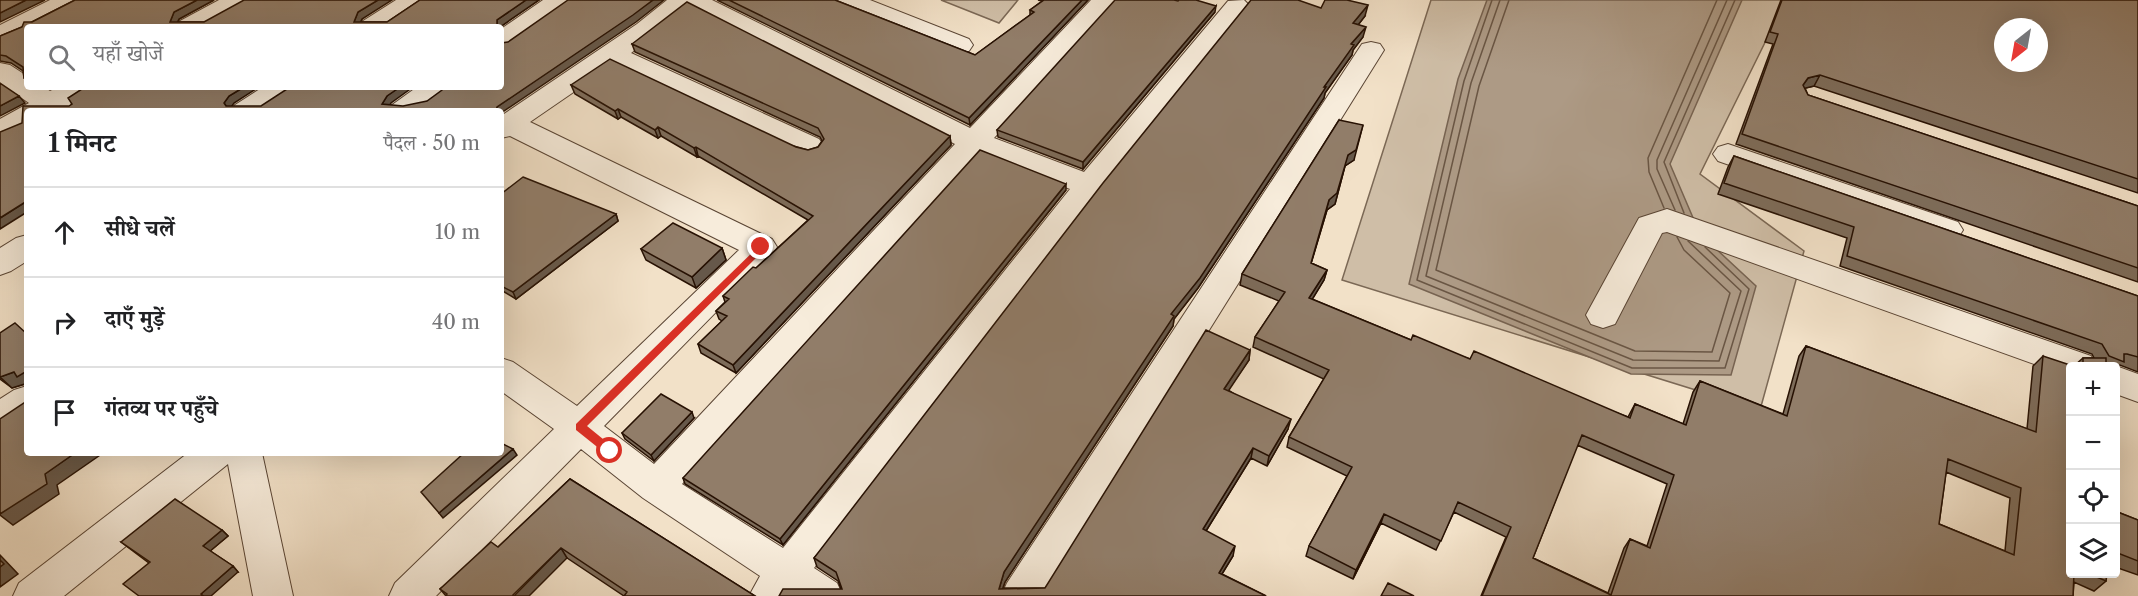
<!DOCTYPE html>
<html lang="hi">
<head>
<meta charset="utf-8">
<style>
	body { margin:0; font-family:"Libre Caslon Text","Noto Serif Devanagari",serif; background:#f2f2f2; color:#202124 }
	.controls { position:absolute; right:18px; bottom:18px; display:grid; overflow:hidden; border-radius:6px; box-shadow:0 6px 24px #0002 }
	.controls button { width:54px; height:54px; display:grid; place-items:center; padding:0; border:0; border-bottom:2px solid #e0e0e0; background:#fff; color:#202124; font:30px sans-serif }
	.compass { position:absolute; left:1994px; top:18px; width:54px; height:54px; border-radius:50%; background:#fff; box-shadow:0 6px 24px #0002; rotate:211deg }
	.stop { position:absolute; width:18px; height:18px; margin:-14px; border:4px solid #d93025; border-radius:50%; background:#fff }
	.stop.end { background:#d93025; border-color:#fff; box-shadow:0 2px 6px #0008 }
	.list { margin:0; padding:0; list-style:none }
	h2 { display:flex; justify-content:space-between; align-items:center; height:78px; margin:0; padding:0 24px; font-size:26px }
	h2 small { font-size:20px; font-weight:400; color:#757577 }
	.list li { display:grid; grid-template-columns:39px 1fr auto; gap:18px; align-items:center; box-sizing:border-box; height:90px; padding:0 24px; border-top:2px solid #e0e0e0 }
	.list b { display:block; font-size:22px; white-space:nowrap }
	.list em { font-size:20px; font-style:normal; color:#757577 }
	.icon { flex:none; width:33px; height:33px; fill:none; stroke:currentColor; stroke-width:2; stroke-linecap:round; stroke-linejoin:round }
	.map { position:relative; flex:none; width:2138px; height:596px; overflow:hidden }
	.search { position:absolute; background:#fff; box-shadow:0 6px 24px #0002; left:24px; top:24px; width:480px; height:66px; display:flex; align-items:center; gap:15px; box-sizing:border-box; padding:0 21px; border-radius:6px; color:#757577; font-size:22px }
	.panel { position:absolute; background:#fff; box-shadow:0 6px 24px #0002; left:24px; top:108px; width:480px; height:348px; border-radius:6px }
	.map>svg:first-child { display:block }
</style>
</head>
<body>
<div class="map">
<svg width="2138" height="596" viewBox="0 0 2138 596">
	<rect width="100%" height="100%" fill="#f2e1c8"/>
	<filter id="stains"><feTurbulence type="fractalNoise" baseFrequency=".00333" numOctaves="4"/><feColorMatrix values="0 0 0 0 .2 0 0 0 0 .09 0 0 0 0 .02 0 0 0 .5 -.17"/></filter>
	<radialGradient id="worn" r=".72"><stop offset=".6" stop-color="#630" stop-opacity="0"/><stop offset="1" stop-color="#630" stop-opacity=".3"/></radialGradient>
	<path fill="#cfbea7" stroke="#7b6855" stroke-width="1.5" d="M941,0h77l-19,23z
		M1431,0h355l-86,174 104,77 -44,159 -418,-130z"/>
	<path fill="#ad9a85" stroke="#776351" stroke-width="1.5" d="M1487,0h255l-72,164 30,70 56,52 -25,89 -100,-1 -222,-90 49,-205z"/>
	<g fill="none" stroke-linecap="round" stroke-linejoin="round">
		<path stroke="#6a5644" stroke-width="1.5" d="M1492,0l-28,81 -47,199 215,88h93l24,-79 -44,-42
			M1500,0l-29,83 -45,193 207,84 86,1 22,-70 -53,-50
			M1509,0l-30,86 -43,184 199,81 77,1 18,-59 -46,-43 -7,-13
			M1664,208l-15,-36 -1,-14 69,-158
			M1675,210l-18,-41v-9l70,-160
			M1684,213l-20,-51 71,-162"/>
		<defs>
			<path id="street" d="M50,0h33l-4,5 -43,22h-9v5l-27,11v-18z
				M219,0h32l-4,5 -39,22h-32l4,-6z
				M396,0h30l-4,5 -32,22h-31l4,-6z
				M543,0h30l-4,5 -59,42 -9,2v-20z
				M667,0h45l258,128 121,-128h27l-124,138 90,34 144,-171 16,-1 6,6 -149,186 -287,376 23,15 6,13h-94l11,-20 -117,-78 -62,-49 -145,147h-47l6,-13 159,-154 -53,-38v-33l12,4 64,44 162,-156 -229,-114 -9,2v-22l136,-92zM689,8l266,136 -301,320 -50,-38 168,-171 5,-8 -5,-8 -242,-117 83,-57 186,88 10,3 10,-3 5,-7 -5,-7 -188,-86zM980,154l90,35 -287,359 -101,-64z
				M834,0h36l99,39 4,6 -4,6 -9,2 -9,-2 -113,-46z
				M1371,42l9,2 4,6 -341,546h-42l6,-13 351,-533 4,-6z
				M0,63l10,2 17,11v11h17l6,4 8,-4h35l-4,6 -19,11 5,7h-48v17l-27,12v-21l29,-16 -29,-20z
				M263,87h33l-4,6 -27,18h-34l4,-6z
				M417,87h33c-17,25 -36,24 -62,24l4,-6z
				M1728,144l230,78 5,8 -5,8 -11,3 -229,-80 -5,-7 5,-7z
				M1667,209l424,147 5,10h-26v11l-403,-145 -5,1 -47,91 -12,4 -12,-4 -5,-9 53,-97z
				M27,235v26l-16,10 -11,4v-27l16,-10z
				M2115,366h1l22,8v28l-22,-8z
				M27,386v33l-14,9 -13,5v-34l14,-9z
				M188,453h74l31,143h-40l-25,-132 -164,132h-51l6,-13z"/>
		</defs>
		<use href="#street" stroke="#5a4534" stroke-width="2"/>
		<use href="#street" fill="#f7ecdb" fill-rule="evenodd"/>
	</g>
	<path fill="#7d6c5a" stroke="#271103" stroke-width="1.5" fill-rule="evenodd" d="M75,0h139l-35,19 -1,3h26l158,-3 -1,3h26l33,-22h119l-39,27h-473v55l-3,-4 -1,-7 -12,-8 -11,-2v-25l22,-9z
		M717,0h118l140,55 55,-40v-5l12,-9 -4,-1h50l-118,125z
		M1781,0h357v193l-324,-107 -9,2 3,7 330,111v76l-402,-138 37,-100 -8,-2z
		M1321,8l44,8 -7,9 5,12 -10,13 -1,5 -27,38 -1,5 -126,190 -24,31 -1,7 -168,256 -2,6h42l205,-238 -1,10 -21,30 60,39 -21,37 -16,-8 -45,73 27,25 -11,18 44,22 -425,-7 -3,-8 -21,-14 -3,-9z
		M1215,12l-132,157 -85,-32 -1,-7z
		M632,44l318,92 1,9 -215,228 -35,-20 -3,-9 24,-23 -3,-2 -3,-8 9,-9 -2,-6 33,-28 52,-48 -110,-64 -1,1 -36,-21 -3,2 -37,-21 -3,2 -43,-25 -4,-9 237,65 10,-3 4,-6 -2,-4 -185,-85z
		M1339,120l15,40 -9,6 -10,38 -8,6 -16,53 16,7 -3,10 -12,19 99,41 59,19 158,58 7,-13 48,20 10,-32 7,-11 83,33 16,-58 7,-10 221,83 6,-63 10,-10 27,217h37l-1,8 -12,10 -20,-9 -1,14h-592l25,-59 -52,-25 -18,38 -55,-27 -28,56 -47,-23 3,-10 38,-70 -60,-29 2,-10 35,-58 -71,-32 2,-10 24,-36 -39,-16 2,-11zM1577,445l90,39 -20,62 -17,-7 -6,9 -16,45 -75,-35zM1946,472l64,26 -5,53 -66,-27z
		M1734,156l404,140v76l-18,-7 -5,4v-3h-41l9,-8h11l-2,-4 -252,-88 7,-28 -129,-44 10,-27z
		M1066,190l-283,355 -98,-61 -2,-6z
		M501,194l115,20 2,7 -102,78 -15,-9z
		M722,248l4,12 -30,28 -50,-28 -5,-11z
		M0,333l27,1v53l-2,-3 -13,4 -12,-9z
		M694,418l-40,43 -29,-22 -3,-6z
		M570,479l185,117h-131l-57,-38 -121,38 -6,-7 58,-42z
		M2115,511l23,9v55l-23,-8z
		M222,530l6,6 -18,15 23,15 5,6 -89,-9 -28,-21z"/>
	<path fill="#66584a" stroke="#271103" stroke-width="1.5" d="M26,0h19l-45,22v-9z
		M197,0h17l-35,19 -4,8 -5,-5 4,-10z
		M378,0h14l-30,19 -4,8 -4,-5 4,-10z
		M526,0h13l-39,27h-3v-7z
		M653,0h11l-28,22 -135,91v-2h-5l1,-4z
		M1082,0h6l-118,125 -1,-7z
		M1368,5l-3,11 -14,18 2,-11z
		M1216,6l-1,6 -132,157v-7z
		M1366,27l-3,10 -10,13 -1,5 -27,38 -1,5 -126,190 -24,31 -1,7 -168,256 -5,14 -1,-7 5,-17 167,-258 180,-270z
		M1820,75l-6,11 -12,3 1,-4 5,-7z
		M244,87h15l-25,16 -5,7 -5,-7 5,-7z
		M400,87h13l-22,16 -5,8 -4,-7 5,-8z
		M19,96l6,7 -25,13v-10z
		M618,109l3,8 -3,2 -3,-8z
		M1363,125l-9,35 -9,6 -10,38 -8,6 -19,64 21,-74 19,-45z
		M658,127l3,9 -3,2 -3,-8z
		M950,136l1,9 -215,228 -3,-8z
		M696,147l2,9 -1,1 -3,-9z
		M1066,184v6l-283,355 -3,-6z
		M27,201v11l-27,17v-11z
		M616,214l2,7 -102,78 -3,-7z
		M722,248l4,12 -30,28 -4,-11z
		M1327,270l-3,10 -17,28 2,-10z
		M1250,350l-1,10 -26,39 1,-10z
		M27,371v16l-2,-3 -13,4 -12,-11 14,-5z
		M692,412l2,6 -40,43 -3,-6z
		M1291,419l-3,10 -21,37 2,-10z
		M1253,448l-2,10 -50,81 2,-10z
		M513,449l4,6 -74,63 -4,-5z
		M75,453h28l-46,32 2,9 -46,31 -13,-10v-1l45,-40z
		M1384,514l-3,9 -28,56 3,-9z
		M222,530l6,6 -19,16 -6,-6z
		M1235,546l-2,10 -16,26 2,-9z
		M561,548l6,10 -38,38h-15z
		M0,555l18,19 -18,13z
		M233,566l5,6 -27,24h-8l-2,-2z"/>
	<path fill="#917d69" stroke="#271103" stroke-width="1.5" fill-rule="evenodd" d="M0,0h26l-26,13z
		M75,0h122l-23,12 -4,10h34l40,-22h134l-20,12 -4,10h33l33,-22h106l-29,20v7h-470v51h-3l-1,-11 -17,-11 -6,-1v-19l22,-9 2,-5h8z
		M568,0h85l-20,15 -136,92 -1,4h-469v90l-27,17v-86l22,-9 1,-17h46l3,-2 -4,-6 17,-11h159l-15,9 -5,7 2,3h35l29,-19h110l-13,9 -5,8 21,2 24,-5 15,-11 1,-3h58v-44l7,-1z
		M729,0h106l140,55 59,-43 -4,-2 14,-10h38l-113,118z
		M1115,0h59l4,1 1,-1h17l20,6 -133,156 -86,-32z
		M1251,0h47l23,8 4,-8h22l21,5 -15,18 13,4 -15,17 3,1 -30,42h2l-126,191 -29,36 3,2 -170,256 -5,17 46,-1 161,-258 44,20 -26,39 67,30 -22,37 -16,-8 -50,81 32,17 -16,27 47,23h-487l4,-7h59l-6,-17 -22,-14 289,-375z
		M1782,0h356v179l-318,-104 -12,3 -5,7 5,10 330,111v62l-396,-134 36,-100 -8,-2zM2003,27h36v36h-36z
		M687,2l263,134 -217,229 -35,-21 29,-28 -11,-5 13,-12 -6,-3 30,-29 3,1 57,-52 -117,-69 -2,1 -36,-21 -3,3 -37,-21 -3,2 -44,-26 39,-26 186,88 12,3 10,-3 6,-8 -6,-11 -186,-84z
		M0,83l19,13 -19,10z
		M1339,120l24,5 -7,25 -8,5 -11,38 -8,7 -18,63 16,7 -18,28 102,42 2,-5 57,24 4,-8 156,67 5,-14 51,21 14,-44 87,35 19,-70 230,86 7,-76 30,10h-3v207h4l-1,23h-591l29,-69 -53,-25 -17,39 -57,-27 -28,56 -47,-24 43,-79 -63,-30 40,-67 -74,-33 30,-45 -43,-18zM1582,435l92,40 -24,73 -20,-9 -19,56 -78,-37zM1948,459l73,29 -7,67 -75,-31z
		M980,150l86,34 -286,355 -97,-61z
		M1734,156l404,140v61l-11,-3h-3v8l-15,-6 -7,-12 -255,-88 7,-29 -130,-44z
		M523,177l93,37 -103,78 -12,-6v-92z
		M673,223l49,25 -30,29 -51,-28z
		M15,323l12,11v37l-10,6 -3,-5 -14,5v-44z
		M2083,358h23v8h-23z
		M661,394l31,18 -41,43 -29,-22z
		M27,401v52h48l-30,21 2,10 -47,30v-95z
		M501,443l12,6 -74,64 -18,-21 43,-39h37z
		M570,479l185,117h-131l3,-4 -66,-44 -48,47 1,1h-68l1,-2 -7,-5 51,-47 7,5z
		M175,499l47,31 -19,16 30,20 -32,28 2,2h-64l-16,-12 27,-22 -29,-20z
		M2115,511l23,9v41l-23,-9z
		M0,560l4,4 -4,3z
		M2087,573h20l-1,8z
		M1388,583l26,13h-33z"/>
	<path fill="#d93025" d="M761,244l4,1v4l-178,177 27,22v6h-8l-30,-24v-6z"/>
	<rect width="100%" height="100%" filter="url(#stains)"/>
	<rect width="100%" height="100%" fill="url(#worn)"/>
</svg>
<div class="controls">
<button>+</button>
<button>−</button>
<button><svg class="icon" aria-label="locate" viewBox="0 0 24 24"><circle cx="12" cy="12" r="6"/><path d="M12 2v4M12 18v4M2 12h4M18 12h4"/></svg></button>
<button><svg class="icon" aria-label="layers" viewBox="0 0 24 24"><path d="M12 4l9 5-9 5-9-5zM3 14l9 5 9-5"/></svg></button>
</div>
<svg class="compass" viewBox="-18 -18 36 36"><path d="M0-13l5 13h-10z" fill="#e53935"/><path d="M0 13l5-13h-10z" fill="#757577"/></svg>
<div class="stop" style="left:610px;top:451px"></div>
<div class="stop end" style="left:761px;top:247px"></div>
<div class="search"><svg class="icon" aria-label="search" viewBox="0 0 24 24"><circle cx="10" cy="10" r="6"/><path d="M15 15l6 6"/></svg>यहाँ खोजें</div>
<section class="panel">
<h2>1 मिनट<small>पैदल · 50 m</small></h2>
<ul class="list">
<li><svg class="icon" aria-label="ahead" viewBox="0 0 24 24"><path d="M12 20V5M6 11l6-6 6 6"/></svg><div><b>सीधे चलें</b></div><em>10 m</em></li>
<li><svg class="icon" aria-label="right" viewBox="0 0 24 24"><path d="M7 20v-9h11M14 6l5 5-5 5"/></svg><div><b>दाएँ मुड़ें</b></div><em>40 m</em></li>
<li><svg class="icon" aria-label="arrive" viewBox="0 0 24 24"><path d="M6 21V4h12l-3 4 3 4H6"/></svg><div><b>गंतव्य पर पहुँचे</b></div></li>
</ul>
</section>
</div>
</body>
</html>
